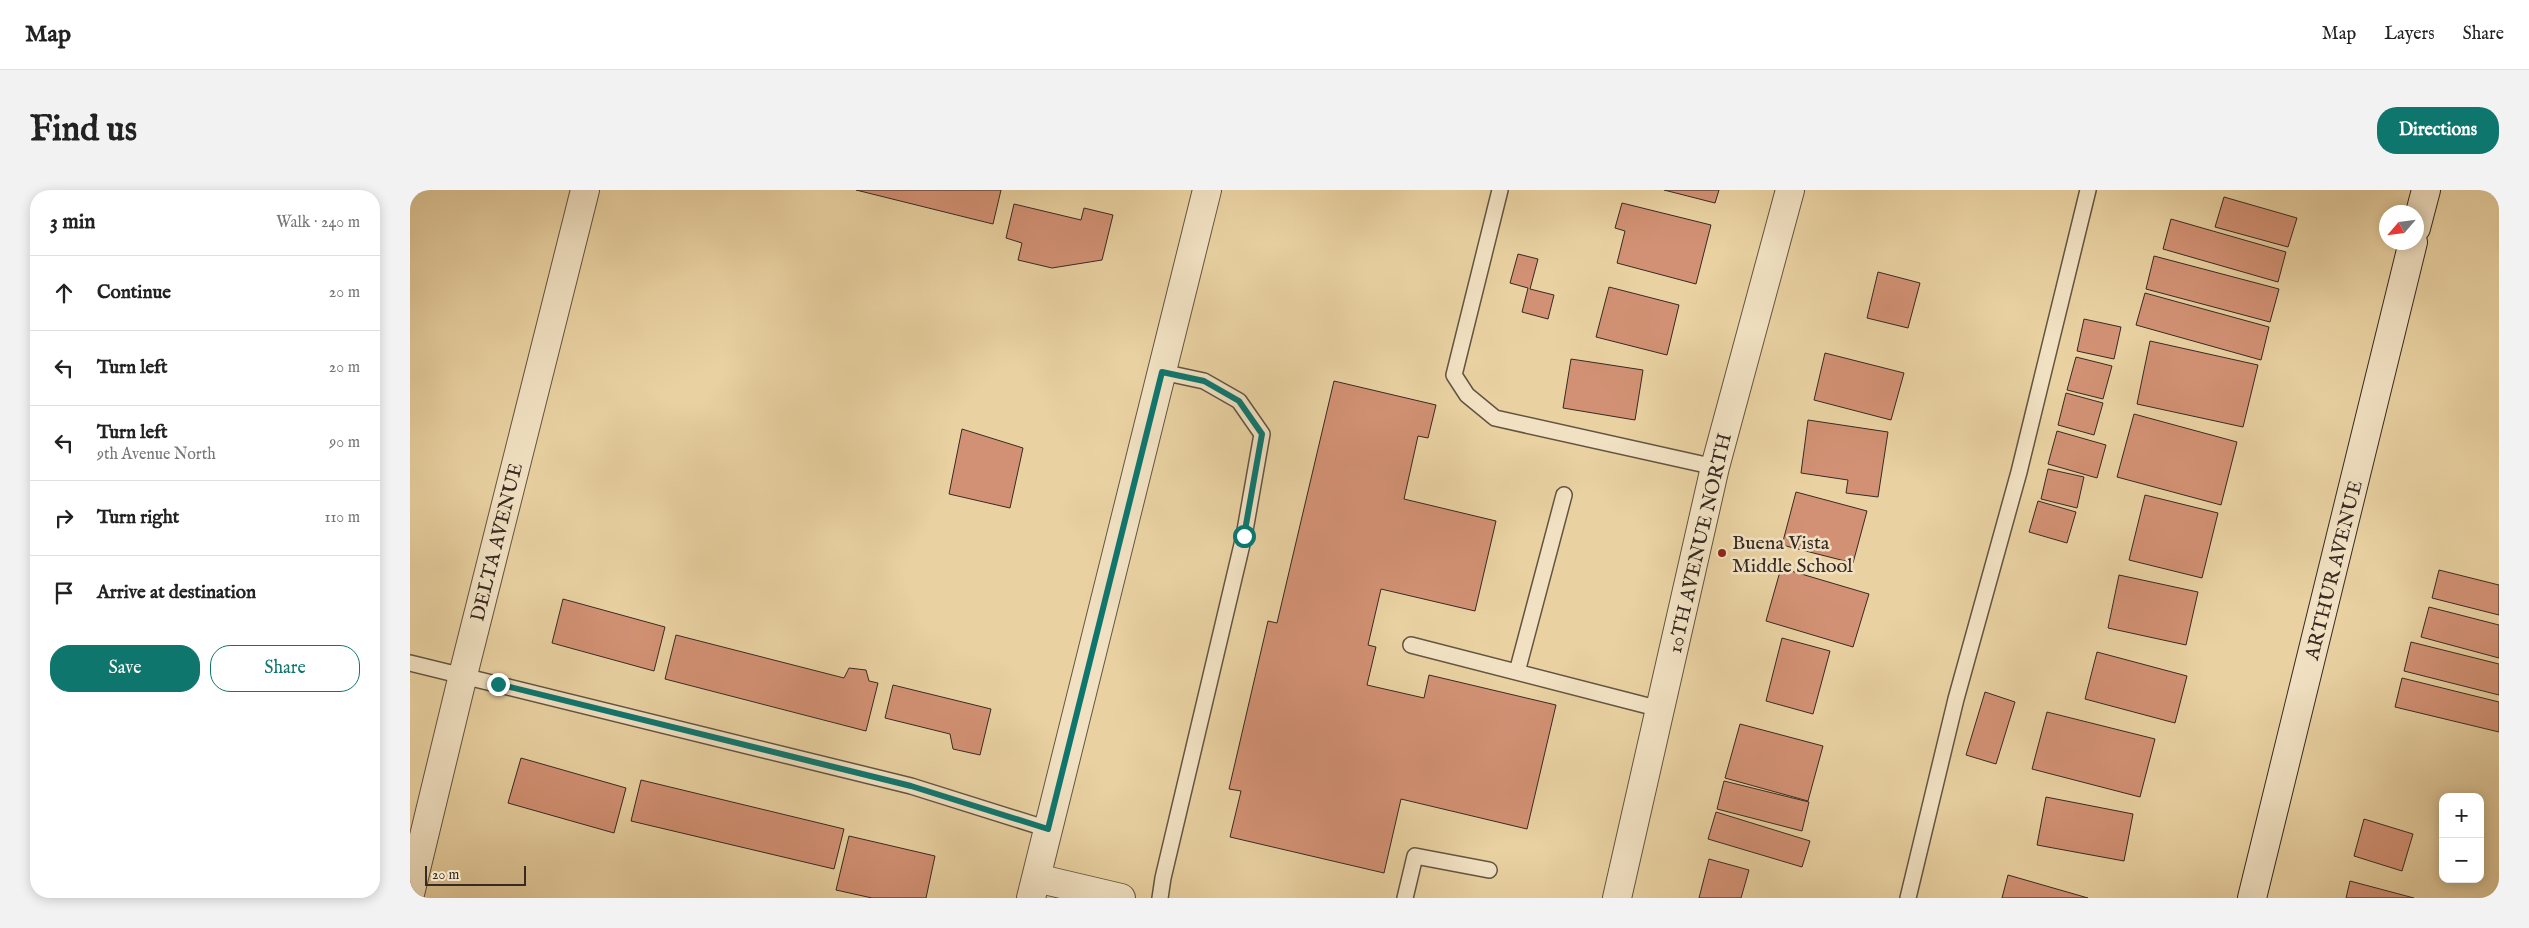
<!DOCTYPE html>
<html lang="en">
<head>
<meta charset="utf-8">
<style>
	body { margin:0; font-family:"IM FELL English",serif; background:#f2f2f2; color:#222 }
	.controls { position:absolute; right:15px; bottom:15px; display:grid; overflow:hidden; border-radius:10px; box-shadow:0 2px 12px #0003 }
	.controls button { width:45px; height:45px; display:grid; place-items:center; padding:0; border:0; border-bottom:1px solid #e0e0e0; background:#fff; color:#222; font:25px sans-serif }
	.compass { position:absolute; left:1969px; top:15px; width:45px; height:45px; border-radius:50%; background:#fff; box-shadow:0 2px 12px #0003; rotate:242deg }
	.scale { position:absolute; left:15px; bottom:12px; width:101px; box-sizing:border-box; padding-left:5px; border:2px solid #362a23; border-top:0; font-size:14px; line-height:18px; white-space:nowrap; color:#362a23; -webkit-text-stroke:4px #f1e1c2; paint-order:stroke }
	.stop { position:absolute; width:15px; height:15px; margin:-11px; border:4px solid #0f766e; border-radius:50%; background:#fff }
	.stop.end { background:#0f766e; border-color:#fff; box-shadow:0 1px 5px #0008 }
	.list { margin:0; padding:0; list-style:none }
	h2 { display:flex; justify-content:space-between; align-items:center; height:65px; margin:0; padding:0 20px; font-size:21px }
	h2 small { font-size:16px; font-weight:400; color:#767676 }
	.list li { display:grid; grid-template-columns:32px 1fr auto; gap:15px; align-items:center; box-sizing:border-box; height:75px; padding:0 20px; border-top:1px solid #e0e0e0 }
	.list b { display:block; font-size:19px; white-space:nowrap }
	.list p { margin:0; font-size:16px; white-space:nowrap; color:#767676 }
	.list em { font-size:16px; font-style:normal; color:#767676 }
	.actions { display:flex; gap:10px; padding:15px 20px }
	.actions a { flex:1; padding:11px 0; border:1px solid #0f766e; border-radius:20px; text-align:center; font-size:18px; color:#0f766e }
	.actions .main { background:#0f766e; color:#fff }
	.icon { flex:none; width:28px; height:28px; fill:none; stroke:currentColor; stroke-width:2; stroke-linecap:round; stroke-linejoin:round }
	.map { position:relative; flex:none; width:2089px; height:708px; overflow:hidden; border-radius:20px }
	header { display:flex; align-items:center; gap:30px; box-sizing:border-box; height:70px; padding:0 25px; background:#fff; border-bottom:1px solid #e0e0e0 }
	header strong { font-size:24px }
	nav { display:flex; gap:28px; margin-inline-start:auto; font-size:18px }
	.intro { display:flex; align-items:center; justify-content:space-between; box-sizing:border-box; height:120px; padding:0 30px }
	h1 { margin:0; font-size:35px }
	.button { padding:12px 22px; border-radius:20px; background:#0f766e; color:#fff; font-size:18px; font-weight:700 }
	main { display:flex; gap:30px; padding:0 30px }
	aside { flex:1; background:#fff; border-radius:20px; box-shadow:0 2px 12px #0003 }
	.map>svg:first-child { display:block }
</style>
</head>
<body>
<header>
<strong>Map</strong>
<nav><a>Map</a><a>Layers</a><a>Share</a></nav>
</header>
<div class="intro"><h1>Find us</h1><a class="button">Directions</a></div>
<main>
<aside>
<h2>3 min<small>Walk · 240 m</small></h2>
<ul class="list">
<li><svg class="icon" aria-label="ahead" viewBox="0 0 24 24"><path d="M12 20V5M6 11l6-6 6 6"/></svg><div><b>Continue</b></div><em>20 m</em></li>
<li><svg class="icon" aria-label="left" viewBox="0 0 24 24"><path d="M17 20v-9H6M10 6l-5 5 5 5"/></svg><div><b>Turn left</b></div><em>20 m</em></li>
<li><svg class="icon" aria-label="left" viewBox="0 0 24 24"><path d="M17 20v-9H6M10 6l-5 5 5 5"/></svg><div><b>Turn left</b><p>9th Avenue North</p></div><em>90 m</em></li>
<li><svg class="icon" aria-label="right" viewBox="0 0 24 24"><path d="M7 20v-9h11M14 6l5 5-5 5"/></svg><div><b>Turn right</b></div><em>110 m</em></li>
<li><svg class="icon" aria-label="arrive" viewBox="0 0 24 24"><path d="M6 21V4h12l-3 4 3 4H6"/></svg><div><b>Arrive at destination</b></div></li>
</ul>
<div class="actions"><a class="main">Save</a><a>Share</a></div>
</aside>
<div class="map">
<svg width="2089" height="708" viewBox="0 0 2089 708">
	<rect width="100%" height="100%" fill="#e9d1a1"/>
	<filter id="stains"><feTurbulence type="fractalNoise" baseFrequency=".004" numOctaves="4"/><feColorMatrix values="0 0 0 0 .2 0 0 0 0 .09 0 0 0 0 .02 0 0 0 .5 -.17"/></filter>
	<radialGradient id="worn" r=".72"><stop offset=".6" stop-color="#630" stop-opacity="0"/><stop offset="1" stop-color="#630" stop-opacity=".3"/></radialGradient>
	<path fill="#d29174" stroke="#362a23" d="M446,0h145l-8,34z
		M1254,0h55l-4,13z
		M1814,7l73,21 -9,29 -73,-20z
		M1212,13l89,22 -15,59 -79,-21 8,-32 -10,-3z
		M604,14l67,16 3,-12 29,7 -11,45 -50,8 -34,-8 4,-17 -16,-5z
		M1761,29l115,33 -8,30 -115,-33z
		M1108,64l20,5 -8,30 24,6 -6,24 -26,-7 6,-24 -18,-5z
		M1744,66l125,33 -9,33 -124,-33z
		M1468,82l42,11 -12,45 -41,-10z
		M1199,97l70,18 -12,50 -71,-18z
		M1735,103l124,34 -8,33 -125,-35z
		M1674,129l37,8 -7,32 -37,-8z
		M1740,151l108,24 -15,62 -106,-23z
		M1415,163l79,20 -13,47 -77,-20z
		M1666,167l36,9 -9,33 -36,-9z
		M1161,169l72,11 -8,50 -72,-12z
		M924,191l102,24 -8,33 -10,-2 -14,63 92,22 -21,90 -94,-22 -13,56 8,2 -9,38 57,13 5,-23 127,30 -29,124 -126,-30 -17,74 -154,-36 11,-46 -12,-2 39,-168 9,2z
		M1656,203l37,10 -9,32 -36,-10z
		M1724,224l103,28 -16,63 -104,-28z
		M1398,230l80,12 -10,65 -32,-4 2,-13 -47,-7z
		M552,239l61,19 -13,60 -61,-14z
		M1647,241l49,14 -9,33 -49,-14z
		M1638,279l36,8 -7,31 -36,-9z
		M1386,302l71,19 -14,52 -71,-18z
		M1735,305l73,18 -16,65 -73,-18z
		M1628,311l38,11 -9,31 -38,-11z
		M1371,378l88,26 -16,53 -87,-26z
		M2029,380l60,15v30l-67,-17z
		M1709,385l79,17 -12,53 -78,-17z
		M153,409l102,28 -11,44 -102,-28z
		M2019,417l70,18v33l-78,-21z
		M266,445l168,43 5,-10 17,2 3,11 9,2 -12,48 -201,-52z
		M1372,448l48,13 -17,63 -47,-13z
		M2001,452l88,22v31l-95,-24z
		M1687,462l90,24 -12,47 -90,-24z
		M1992,488l97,24v30l-104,-25z
		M483,495l98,24 -11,46 -27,-6 -3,-15 -65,-16z
		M1575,502l30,10 -19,62 -30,-9z
		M1637,522l108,27 -15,58 -108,-28z
		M1330,534l83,22 -15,55 -83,-23z
		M111,568l105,30 -12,45 -106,-30z
		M231,590l203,49 -10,40 -203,-48z
		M1314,591l85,21 -7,29 -85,-22z
		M1636,607l87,17 -9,47 -87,-16z
		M1306,622l94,29 -8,26 -94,-28z
		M1954,629l49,15 -11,37 -48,-15z
		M439,646l86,20 -9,42h-54l-36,-8z
		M1299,669l40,11 -8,28h-42z
		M1598,685l80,23h-86z
		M1940,691l64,17h-68z"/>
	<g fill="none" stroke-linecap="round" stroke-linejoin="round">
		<defs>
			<path id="lane" d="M1090,0l-46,185 13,20 28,23 220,49
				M1001,455l249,64
				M0,473l501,123 137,43
				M1107,482l47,-177
				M750,708l3,-20 81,-342 18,-102 -23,-33 -35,-20 -42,-9
				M995,708l10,-42 74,14
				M1498,708l48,-199 63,-227 69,-282"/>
			<path id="street" d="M626,688l85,20
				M0,704l53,-219 122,-485
				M621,708l176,-708
				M1207,708l98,-431 75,-277"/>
			<path id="secondary" d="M2006,38l10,-38
				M1842,708l161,-656"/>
		</defs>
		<use href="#lane" stroke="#635442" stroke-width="18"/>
		<use href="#street" stroke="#635442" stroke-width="30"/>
		<use href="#secondary" stroke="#362a23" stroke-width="30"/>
		<use href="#lane" stroke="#f1e1c2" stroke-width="15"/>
		<use href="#street" stroke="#f1e1c2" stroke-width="28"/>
		<use href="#secondary" stroke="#f1e1c2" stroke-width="28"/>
	</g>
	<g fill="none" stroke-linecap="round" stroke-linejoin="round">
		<path stroke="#0f766e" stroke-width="6" d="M88,494l413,102 137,43 114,-457 42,9 35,20 23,33 -18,102"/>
	</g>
	<circle fill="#8f2418" stroke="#f1e1c2" stroke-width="2" cx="1312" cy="363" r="5"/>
	<g text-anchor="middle" stroke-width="5" stroke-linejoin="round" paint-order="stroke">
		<g font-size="20" fill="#362a23" stroke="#f1e1c2">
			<text transform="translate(86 352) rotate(-76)" y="7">DELTA AVENUE</text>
			<text transform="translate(1289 353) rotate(-77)" y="7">10TH AVENUE NORTH</text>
			<text transform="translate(1923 380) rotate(-76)" y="7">ARTHUR AVENUE</text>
		</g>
		<g font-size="20" fill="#362a23" stroke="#f1e1c2" text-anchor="start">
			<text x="1322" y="359">Buena Vista<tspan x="1322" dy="23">Middle School</tspan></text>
		</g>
	</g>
	<rect width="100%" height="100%" filter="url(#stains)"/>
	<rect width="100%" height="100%" fill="url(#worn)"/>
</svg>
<div class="controls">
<button>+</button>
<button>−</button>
</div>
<svg class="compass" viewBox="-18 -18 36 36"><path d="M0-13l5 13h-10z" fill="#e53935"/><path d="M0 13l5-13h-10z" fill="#767676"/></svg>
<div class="scale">20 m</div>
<div class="stop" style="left:834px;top:346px"></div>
<div class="stop end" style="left:88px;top:494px"></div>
</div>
</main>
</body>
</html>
